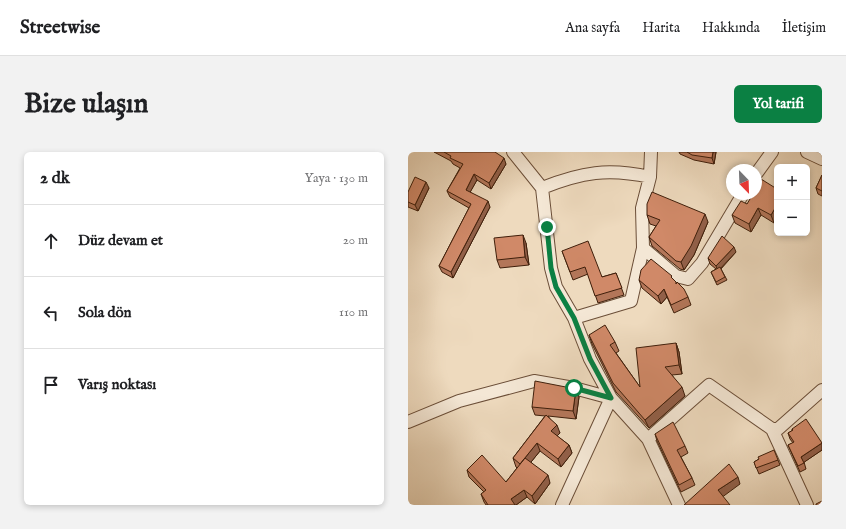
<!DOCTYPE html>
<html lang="tr">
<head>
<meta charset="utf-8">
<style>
	body { margin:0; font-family:"IM FELL English",serif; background:#f2f2f2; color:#202124 }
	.controls { position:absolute; right:12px; top:12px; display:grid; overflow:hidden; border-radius:6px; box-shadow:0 2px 6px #0003 }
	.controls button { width:36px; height:36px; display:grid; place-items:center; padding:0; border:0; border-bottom:1px solid #e0e0e0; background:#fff; color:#202124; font:20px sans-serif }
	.compass { position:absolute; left:318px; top:12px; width:36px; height:36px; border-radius:50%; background:#fff; box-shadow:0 2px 6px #0003; rotate:157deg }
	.stop { position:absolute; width:12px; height:12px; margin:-9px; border:3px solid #0b8043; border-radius:50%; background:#fff }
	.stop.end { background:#0b8043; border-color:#fff; box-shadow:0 1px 4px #0008 }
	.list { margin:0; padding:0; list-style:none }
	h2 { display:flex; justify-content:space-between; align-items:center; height:52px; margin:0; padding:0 16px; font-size:17px }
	h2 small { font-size:13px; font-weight:400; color:#757577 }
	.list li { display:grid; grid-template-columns:26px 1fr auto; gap:12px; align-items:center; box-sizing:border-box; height:72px; padding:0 16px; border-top:1px solid #e0e0e0 }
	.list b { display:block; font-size:15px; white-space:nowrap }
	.list em { font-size:13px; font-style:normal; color:#757577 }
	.icon { flex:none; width:22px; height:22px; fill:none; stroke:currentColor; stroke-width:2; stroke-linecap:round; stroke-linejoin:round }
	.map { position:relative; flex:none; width:414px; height:353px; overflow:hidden; border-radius:6px }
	header { display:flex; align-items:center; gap:24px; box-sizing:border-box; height:56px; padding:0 20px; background:#fff; border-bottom:1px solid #e0e0e0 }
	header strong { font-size:19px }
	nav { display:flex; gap:22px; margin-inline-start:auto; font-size:14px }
	.intro { display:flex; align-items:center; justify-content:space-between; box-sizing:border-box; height:96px; padding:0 24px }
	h1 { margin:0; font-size:28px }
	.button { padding:10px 18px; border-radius:6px; background:#0b8043; color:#fff; font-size:14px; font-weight:700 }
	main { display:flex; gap:24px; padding:0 24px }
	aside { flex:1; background:#fff; border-radius:6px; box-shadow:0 2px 6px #0003 }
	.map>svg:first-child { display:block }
</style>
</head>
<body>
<header>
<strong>Streetwise</strong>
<nav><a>Ana sayfa</a><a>Harita</a><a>Hakkında</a><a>İletişim</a></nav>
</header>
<div class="intro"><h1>Bize ulaşın</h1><a class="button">Yol tarifi</a></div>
<main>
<aside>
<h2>2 dk<small>Yaya · 130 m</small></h2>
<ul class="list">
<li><svg class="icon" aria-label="ahead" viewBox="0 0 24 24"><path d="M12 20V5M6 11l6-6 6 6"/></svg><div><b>Düz devam et</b></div><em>20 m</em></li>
<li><svg class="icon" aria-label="left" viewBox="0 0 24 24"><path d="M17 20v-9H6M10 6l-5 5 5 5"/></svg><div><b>Sola dön</b></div><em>110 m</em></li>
<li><svg class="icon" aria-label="arrive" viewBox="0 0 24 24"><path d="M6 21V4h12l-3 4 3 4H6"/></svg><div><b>Varış noktası</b></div></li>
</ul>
</aside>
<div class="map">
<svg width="414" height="353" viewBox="0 0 414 353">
	<rect width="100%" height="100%" fill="#eedabe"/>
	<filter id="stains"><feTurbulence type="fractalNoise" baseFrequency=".005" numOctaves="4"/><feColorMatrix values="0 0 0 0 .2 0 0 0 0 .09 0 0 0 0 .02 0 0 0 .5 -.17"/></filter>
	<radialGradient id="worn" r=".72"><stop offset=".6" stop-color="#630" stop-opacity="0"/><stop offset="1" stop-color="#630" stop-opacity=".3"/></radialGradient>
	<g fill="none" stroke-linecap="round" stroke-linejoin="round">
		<defs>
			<path id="street" d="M105,0l29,36 9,80 5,19 18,31 16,41 21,39 37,41 31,66
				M399,0l15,7
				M348,22l16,-22
				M134,36c40,-16 66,-20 108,-11
				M235,96l33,28 12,3 14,-16 41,-69
				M166,166l57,-17 12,-53 -1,-40 8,-31 1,-25
				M0,270l51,-21 75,-20 40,7 37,10 -49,107
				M364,277l35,76
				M240,287l61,-54 63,44h6l44,-39"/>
		</defs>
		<use href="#street" stroke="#6b4e38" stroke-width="14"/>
		<use href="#street" stroke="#f4e7d5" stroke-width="12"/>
	</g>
	<path fill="#b37659" stroke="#3f1f0b" d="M26,0h61l11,12 -15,25 -14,-9 -7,12 20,15 -37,71 -11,-6 -3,-6 30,-58 -19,-11 -3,-6 13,-23 -7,-4 -2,-3z
		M271,0h37l-2,12 -20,-4 -14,-6z
		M414,23v21l-4,-2 -2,-6z
		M21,36l-11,23 -10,-4v-15z
		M369,37v28l-3,6 -13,-8 -10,17 -16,-9 -3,-8 15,-11z
		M239,63l61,7 -14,33 -10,15 -4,-1 -28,-23 -3,-9 7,-11 -6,-2z
		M118,91l3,22 -29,3 -3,-8z
		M154,99l40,26 14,-4 8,22 -26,8 -10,-29 -15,6z
		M328,100l-15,17 6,11 -10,5 -6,-13 5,-3 -6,-5 -2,-6z
		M265,127l15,18 3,8 -17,8 -7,-16 -6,7 -19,-16 -3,-8z
		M181,183l26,7 4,9 -3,2 24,34 36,-44 3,9 3,22 -10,1 13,21 -36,32 -33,-36 -24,-48z
		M168,237l3,8 -3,22 -28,-3 12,17 -3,3 12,9 3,8 -11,14 -21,-16 -9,11 19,21 -15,21 -8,-7 -11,8h-30l-2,-3 -3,-8 3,-2 -15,-15 -2,-7 39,12 11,-14 -1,-1 -3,-9 32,-42 -10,-1 -3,-8z
		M384,277l30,21 -18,12 2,7 -6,3 -12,-27 5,-2 -3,-4 -2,-6 4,-2z
		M247,282l30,12 3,7 -7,4 11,21 3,7 -14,7 -24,-51z
		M351,307l19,1 2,5 -21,9 -5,-12z"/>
	<path fill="#926049" stroke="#3f1f0b" d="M305,0h3l-2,12 -2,-6z
		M96,6l2,6 -15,25 -2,-6z
		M66,22l3,6 -9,16 -2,-6z
		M18,30l3,6 -11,23 -3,-6z
		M80,49l2,6 -37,71 -2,-6z
		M369,53v12l-3,6 -3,-8z
		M350,56l3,7 -10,17 -2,-8z
		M297,62l3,8 -14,33 -10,15 -3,-8z
		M115,83l3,8 3,22 -4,-8z
		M326,95l2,5 -18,19 -2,-5z
		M256,137l3,8 -6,7 -3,-8z
		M268,191l3,9 3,22 -3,-9z
		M274,235l3,9 -36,32 -4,-8z
		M168,237l3,8 -3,22 -3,-8z
		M149,273l3,8 -6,6 -3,-8z
		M129,291l3,8 -17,21 -3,-8z
		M414,291v7l-19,13 -2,-6z
		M161,293l3,8 -11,14 -3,-8z
		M140,323l2,8 -15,21 -3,-8z
		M330,325l2,7 -19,14 -3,-8z
		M116,338l3,7 -11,8h-3l-2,-6z"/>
	<path fill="#d08968" stroke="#3f1f0b" d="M36,0h51l9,6 -15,25 -15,-9 -8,16 22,11 -37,71 -12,-6 32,-62 -24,-13 16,-27 -13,-6 1,-2z
		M279,0h26l-1,6 -20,-3z
		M414,23v16l-6,-3z
		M7,25l11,5 -11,23 -7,-3v-10z
		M353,27l16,10v16l-6,10 -13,-7 -9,16 -17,-9 9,-14 6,3 6,-10h3v-6z
		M244,40l53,22 -14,32 -10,16 -5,-1 -27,-24 11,-17 -13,-5v-11z
		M115,83l2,22 -28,3 -3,-22z
		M314,84l12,11 -18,19 -8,-8z
		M180,89l14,36 14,-4 6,15 -27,8 -10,-29 -15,5 -8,-21z
		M243,107l21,17 -1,1 5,5v2l1,-2 7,7 4,8 -17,8 -7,-16 -6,7 -19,-16 2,-10z
		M312,115l5,10 -9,5 -5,-10z
		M197,173l10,17 -5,3 30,42 -4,-39 40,-5 3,22 -14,2 17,20 -37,33 -32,-37 -24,-48z
		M127,229l41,8 -3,22 -41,-4z
		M138,263l11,10 -6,6 18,14 -11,14 -21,-16 -17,21 -7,-6z
		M398,267l16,24 -21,14 3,6 -6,3 -10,-21 6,-3 -6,-9 5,-3 -1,-1z
		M265,270l12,24 -8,4 15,28 -13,7 -24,-51z
		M366,298l4,10 -22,8 -2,-6 5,-3 -1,-2z
		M74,303l24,27 19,-24 23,17 -16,21 -8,-6 -13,9 4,6h-27l-7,-11 5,-4 -19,-20z
		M321,312l9,13 -20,13 12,15h-46z
		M414,349v4h-6v-1z"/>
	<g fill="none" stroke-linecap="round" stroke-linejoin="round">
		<path stroke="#0b8043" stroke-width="5" d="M139,75l4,41 5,19 18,31 16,41 21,39 -37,-10"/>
	</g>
	<rect width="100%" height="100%" filter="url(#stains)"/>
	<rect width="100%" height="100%" fill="url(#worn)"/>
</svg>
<div class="controls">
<button>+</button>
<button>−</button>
</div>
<svg class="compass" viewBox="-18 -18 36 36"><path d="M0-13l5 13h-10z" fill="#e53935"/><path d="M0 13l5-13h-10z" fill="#757577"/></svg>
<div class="stop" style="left:166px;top:236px"></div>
<div class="stop end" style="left:139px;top:75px"></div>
</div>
</main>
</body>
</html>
